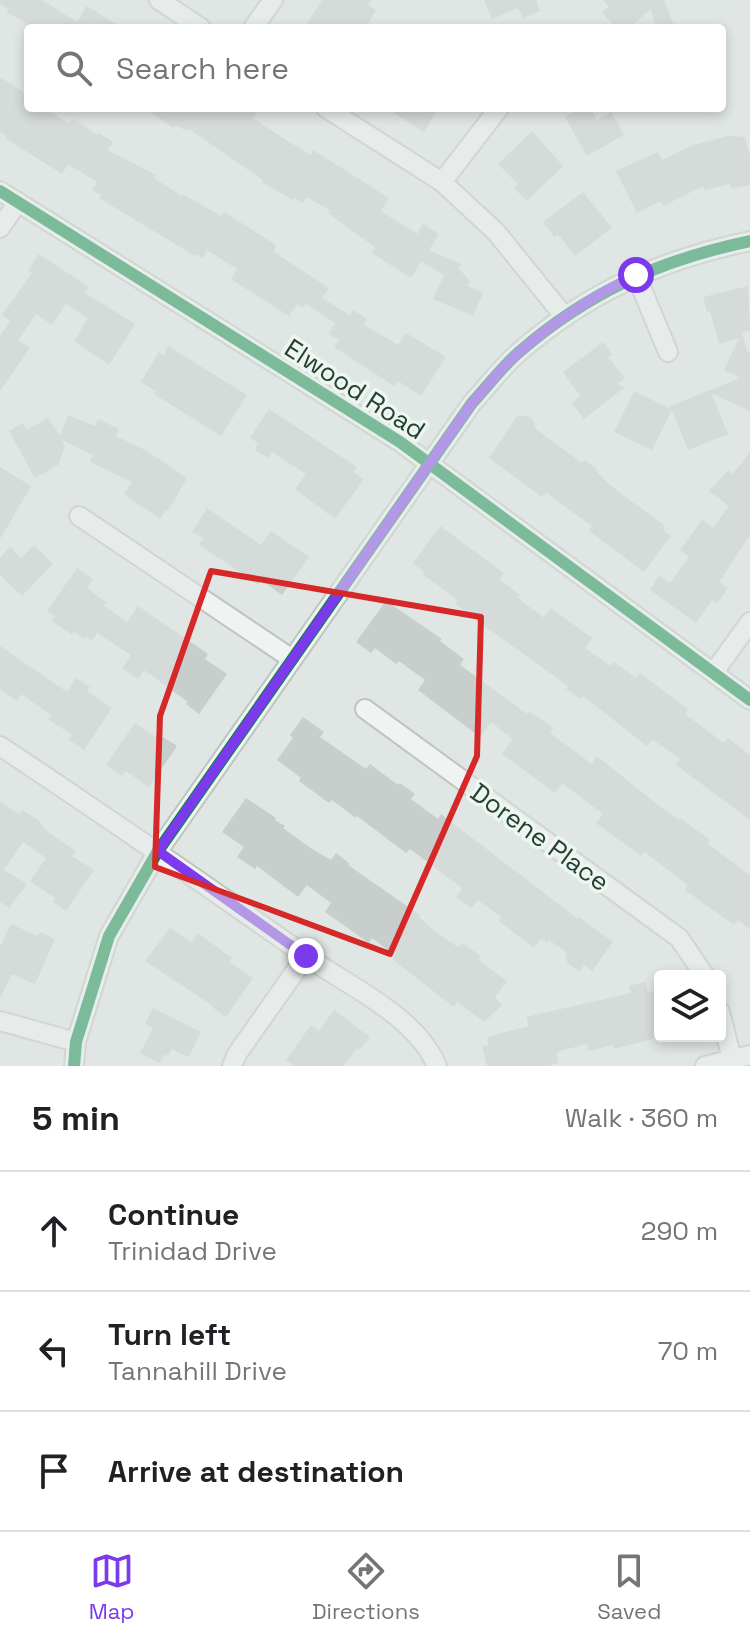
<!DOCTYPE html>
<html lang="en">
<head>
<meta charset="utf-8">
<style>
	body { margin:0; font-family:"Space Grotesk",sans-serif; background:#f6f6f6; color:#202124 }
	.controls { position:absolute; right:24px; bottom:24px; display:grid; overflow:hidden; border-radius:8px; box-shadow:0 4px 12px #0003 }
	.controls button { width:72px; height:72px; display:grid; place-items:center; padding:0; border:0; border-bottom:2px solid #e0e0e0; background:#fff; color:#202124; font:40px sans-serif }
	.stop { position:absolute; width:24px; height:24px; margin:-18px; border:6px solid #7c3aed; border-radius:50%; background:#fff }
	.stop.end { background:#7c3aed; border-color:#fff; box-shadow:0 2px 8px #0008 }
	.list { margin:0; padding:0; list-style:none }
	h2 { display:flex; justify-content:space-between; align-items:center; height:104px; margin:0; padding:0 32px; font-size:34px }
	h2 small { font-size:26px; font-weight:400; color:#757577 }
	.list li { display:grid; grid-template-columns:52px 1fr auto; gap:24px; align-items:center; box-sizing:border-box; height:120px; padding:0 32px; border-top:2px solid #e0e0e0 }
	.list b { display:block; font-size:30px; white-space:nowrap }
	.list p { margin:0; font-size:26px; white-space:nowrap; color:#757577 }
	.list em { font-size:26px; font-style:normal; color:#757577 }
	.icon { flex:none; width:44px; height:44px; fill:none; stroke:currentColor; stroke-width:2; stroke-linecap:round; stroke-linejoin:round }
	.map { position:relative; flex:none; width:750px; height:1066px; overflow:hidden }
	.search { position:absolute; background:#fff; box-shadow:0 4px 12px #0003; left:24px; right:24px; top:24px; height:88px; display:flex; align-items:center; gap:20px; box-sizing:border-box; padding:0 28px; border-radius:8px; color:#757577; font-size:30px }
	.sheet { height:464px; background:#fff }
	nav { display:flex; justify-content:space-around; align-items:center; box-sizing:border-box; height:112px; border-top:2px solid #e0e0e0; background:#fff; font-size:22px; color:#757577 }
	nav a { display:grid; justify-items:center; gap:4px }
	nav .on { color:#7c3aed }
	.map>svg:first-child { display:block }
</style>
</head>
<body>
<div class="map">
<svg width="750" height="1066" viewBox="0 0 750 1066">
	<rect width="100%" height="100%" fill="#e0e6e3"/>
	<path fill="#c8cecb" d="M0,0h42l35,22 10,-16 35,22h-86l-30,-16 2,-3 -8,-5z
		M322,0h49l-3,5 8,5 -11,18h-61z
		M484,0h52l4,11 -17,7 -5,-10 -26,11z
		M603,0h61l11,28h-19l-5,-19 -22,19h-13l-14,-16 7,-5z
		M0,77l28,18v13h16l25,16 3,-5 26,16 1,-2 14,9 -5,8 48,25 -2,3 28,18 1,-2 38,22 3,-4 52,33 -2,7 55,36 -7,10 28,17 3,-5 14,9 -3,6 34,20 8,-12 40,24 -25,39 -23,-15 -4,5 -60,-39 5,-7 -10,-6 6,-11 -29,-19 -3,4 -6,-4 -8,12 -58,-37 6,-10 -30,-19 -4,8 -7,-4 -1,2 -96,-58 2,-3 -9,-5 5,-8 -29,-18 -6,10 -57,-36 1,-2 -6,-4z
		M143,108h105l8,5 -3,5 33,22 25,15 2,-5 76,48 -8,13 36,23 6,-10 16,10 -10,16 32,14 -3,4 12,13 -3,5 16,7 -10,23 -40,-17 11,-24 -23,-14 -10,17 -39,-25 3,-6 -46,-33 2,-3 -24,-14 -4,6 -9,-5 -1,2 -31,-18 1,-2 -74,-51 -2,2 -12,-6 -1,3z
		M386,108h52l-14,24z
		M581,108h10l6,12 14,-8 13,23 -37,21 -22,-39z
		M532,131l31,35 -36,35 -13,-13 4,-4 -20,-20z
		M728,136l17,1 5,20v28l-19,4 -1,-5 -26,6 -1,-4 -40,20 -3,-5 -23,12 -21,-42 42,-19 4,8 31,-15z
		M583,192l29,36 -37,28 -17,-22 -4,3 -11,-15z
		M39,254l50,33 -4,6 50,31 -26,41 -35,-24 14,-23 -22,-14 -14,21 -16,-11 -18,26 12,8 -30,43v-55l10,-15 -8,-6 30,-42 -4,-2z
		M748,286l2,44 -8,2 5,19 3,1v59l-39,-18 17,41 -40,16 -16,-40 -20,40 -38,-18 20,-41 37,18 -1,-3 70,-28 -16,-8 15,-32 -20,6 -9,-33 -3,1 -4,-15z
		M603,342l9,12 -4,3 17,21 -8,6 8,3 -41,32 -12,-16 8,-7 -17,-24z
		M168,346l79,49 -26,41 -67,-42 2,-3 -15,-9 18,-30 5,3z
		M269,409l88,58 -4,5 11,7 -29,40 -40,-30 11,-15 -34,-22 -4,6 -13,-8 3,-7 -8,-5z
		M68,415l27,11 3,-7 21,10 -3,7 31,15 40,27 -19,33 -2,-1 -6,9 -36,-25 8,-12 -42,-20 3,-7 -31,-15 3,6 -7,19 -23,13 -26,-47 14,-8 4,7 21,-12 12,18z
		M517,416h11l6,5 1,7 5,4 42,31 2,-3 13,9 -1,2 15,15 54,40 -2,4 8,6 -27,36 -55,-41 3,-5 -24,-17 -22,-17 -4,5 -53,-39z
		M750,452v83l-31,47 9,6 -11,16 -5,-4 -16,23 -46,-33 9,-15 11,8 19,-26 -9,-7 22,-30 11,8 16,-22 -20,-15 19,-21 5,4z
		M0,467l31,19 -31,53z
		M207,508l54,37 10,-14 38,26 -27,38 -21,-15 -3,4 -59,-39 4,-7 -11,-6z
		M440,526l64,47 -5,6 21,16 -2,3 26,20 7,-10 41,30 -7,10 26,18 3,-4 22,16 4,-5 48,36 -3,5 39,29 4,-5 22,17v65l-74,-55 4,-6 -28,-20 -5,7 -64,-50 -2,3 -15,-10 2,-3 -89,-64 -24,-19 3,-3 -36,-26 2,-2 -11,-9z
		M34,545l19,19 -31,32 -22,-21v-17l10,-11 11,11z
		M77,568l16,11 -6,9 20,15 -3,3 23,16 11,-16 70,48 -3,5 22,15 -28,40 -13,-10 2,-2 -44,-32 -6,9 -16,-11 9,-13 -34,-22 -5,8 -6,-4 -2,2 -10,-7 -2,3 -20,-14 3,-5 -8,-5z
		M386,601l56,38 -2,2 24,18 -4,6 67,49 2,-3 24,17 -3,5 42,31 5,-8 66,53 16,11 1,-2 30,22 -2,4 42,31v54l-12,-9 -4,5 -49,-35 3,-5 -44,-33 -3,4 -45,-33 7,-9 -41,-31 -7,10 -53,-39 11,-15 -22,-17 -11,15 -62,-47 7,-10 -26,-19 -3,3 -21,-16 -4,5 -15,-11z
		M0,646l67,46 9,-14 14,9 -3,4 25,17 -28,42 -16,-11 4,-4 -24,-16 3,-4 -30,-21 -4,7 -17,-12z
		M303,717l21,15 -4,5 46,32 4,-5 28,21 2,-2 15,11 -4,5 27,20 3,-5 137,105 1,-2 34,25 -21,29 -8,-6 -5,7 -12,-10 -2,-11 -16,-11 -2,3 -6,-4 -7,9 -35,-27 2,-4 -23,-17 -7,8 -15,-11 6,-9 -52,-39 -4,4 -49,-37 -1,2 -24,-18 -3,3 -30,-22 2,-3 -24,-18 16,-22 -3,-3z
		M135,723l26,17 2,-3 14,9 -28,41 -23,-16 -4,5 -16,-11z
		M246,798l30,20 -1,2 10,6 -2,2 29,21 19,11 5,-7 13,10 -1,2 72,50 -1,2 13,12 27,19 3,-5 19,13 -3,4 29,21 -12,16 7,8 -18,17 -27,-20 -3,5 -61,-47 3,-4 -24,-18 -3,5 -44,-31 6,-9 -24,-18 -9,12 -41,-31 -2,3 -18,-12 7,-10 -22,-15z
		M0,801l19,13 3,-4 16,10 10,12 28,19 -4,5 22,14 -28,41 -13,-9 2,-4 -25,-17 16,-23 -23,-16 -19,28 23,14 -18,24 -9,-6z
		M11,924l27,12 2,-4 15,7 -20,45 -23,-10 -12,24v-51z
		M170,928l22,15 6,-10 34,25 -3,4 24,16 -27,39 -14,-10 1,-1 -68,-45z
		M645,982l3,10 12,-2v47l-46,12 -1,-4 -25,6 -1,-7 -31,8 3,11 -11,3h-61l-5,-20 7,-1 -2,-8 42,-11 -3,-9 105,-24 -2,-7z
		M153,1008l48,24 -12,25 -17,-8 -4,7 -3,-2 -5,9 -20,-10 13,-25 -8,-4z
		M334,1010l36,27 -10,13 -3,-2 -14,18h-48l-9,-6 25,-35 8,6z"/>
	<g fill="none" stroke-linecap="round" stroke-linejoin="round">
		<defs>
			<path id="street" d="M159,0l42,28
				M253,28l20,-28
				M326,108l116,74 54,50 68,84
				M442,182l57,-74
				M0,191l400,251 350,258
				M0,228l18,-26
				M636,275l32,77
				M79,516l213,143
				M714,672l36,-50
				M365,709l314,229 26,38
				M0,746c102,68 203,137 303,208 43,31 113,61 134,112
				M720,1012l12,47
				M0,1021l76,21
				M74,1066l2,-24 33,-106 49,-85 314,-448c15,-16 29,-35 46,-50 70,-61 142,-93 232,-112
				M232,1066l5,-12 69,-98
				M705,1066l45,-11"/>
		</defs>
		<use href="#street" stroke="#bec4c1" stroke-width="22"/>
		<use href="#street" stroke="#f0f3f1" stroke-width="18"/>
		<defs>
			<path id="cycleway" d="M0,191l400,251 350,258
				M74,1066l2,-24 33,-106 49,-85 314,-448c15,-16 29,-35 46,-50 70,-61 142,-93 232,-112"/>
		</defs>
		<use href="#cycleway" stroke="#edf6f1" stroke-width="17"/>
		<use href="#cycleway" stroke="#00873e" stroke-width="12"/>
	</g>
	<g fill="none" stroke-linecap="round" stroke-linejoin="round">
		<path stroke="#7c3aed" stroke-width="10" d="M306,956l-148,-105 314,-448c15,-16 29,-35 46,-50 36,-31 75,-57 118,-78"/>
	</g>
	<path d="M0 0H750V1066H0ZM211,571l270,46 -4,139 -87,198 -235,-87 5,-151z" fill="#e0e6e3" fill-opacity=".55" fill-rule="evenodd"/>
	<path fill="none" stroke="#d62828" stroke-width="6" stroke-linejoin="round" d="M211,571l270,46 -4,139 -87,198 -235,-87 5,-151z"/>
	<g text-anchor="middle" stroke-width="7" stroke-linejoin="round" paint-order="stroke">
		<g font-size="26" fill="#254132" stroke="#edf6f1">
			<text transform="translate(355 389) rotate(33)" y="9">Elwood Road</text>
			<text transform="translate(540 837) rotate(36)" y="9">Dorene Place</text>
		</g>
	</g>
</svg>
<div class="controls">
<button><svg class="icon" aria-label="layers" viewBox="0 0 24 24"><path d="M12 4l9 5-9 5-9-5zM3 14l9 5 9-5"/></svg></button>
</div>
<div class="stop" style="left:636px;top:275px"></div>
<div class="stop end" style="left:306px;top:956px"></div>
<div class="search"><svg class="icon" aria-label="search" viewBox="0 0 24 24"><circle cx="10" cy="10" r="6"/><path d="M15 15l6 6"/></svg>Search here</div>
</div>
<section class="sheet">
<h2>5 min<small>Walk · 360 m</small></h2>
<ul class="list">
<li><svg class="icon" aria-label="ahead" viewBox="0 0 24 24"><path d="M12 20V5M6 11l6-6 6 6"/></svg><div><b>Continue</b><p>Trinidad Drive</p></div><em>290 m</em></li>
<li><svg class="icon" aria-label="left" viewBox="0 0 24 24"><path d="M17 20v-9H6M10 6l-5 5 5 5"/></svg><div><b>Turn left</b><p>Tannahill Drive</p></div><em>70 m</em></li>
<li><svg class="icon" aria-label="arrive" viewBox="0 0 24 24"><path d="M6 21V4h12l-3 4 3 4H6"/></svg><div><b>Arrive at destination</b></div></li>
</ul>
</section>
<nav>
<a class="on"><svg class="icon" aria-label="map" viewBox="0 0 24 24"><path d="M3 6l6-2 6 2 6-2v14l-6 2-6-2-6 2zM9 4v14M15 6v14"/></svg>Map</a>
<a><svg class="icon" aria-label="directions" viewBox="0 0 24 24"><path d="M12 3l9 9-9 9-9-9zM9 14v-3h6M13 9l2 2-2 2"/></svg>Directions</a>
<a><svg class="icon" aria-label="saved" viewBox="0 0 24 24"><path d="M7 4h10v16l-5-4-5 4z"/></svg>Saved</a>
</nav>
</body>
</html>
